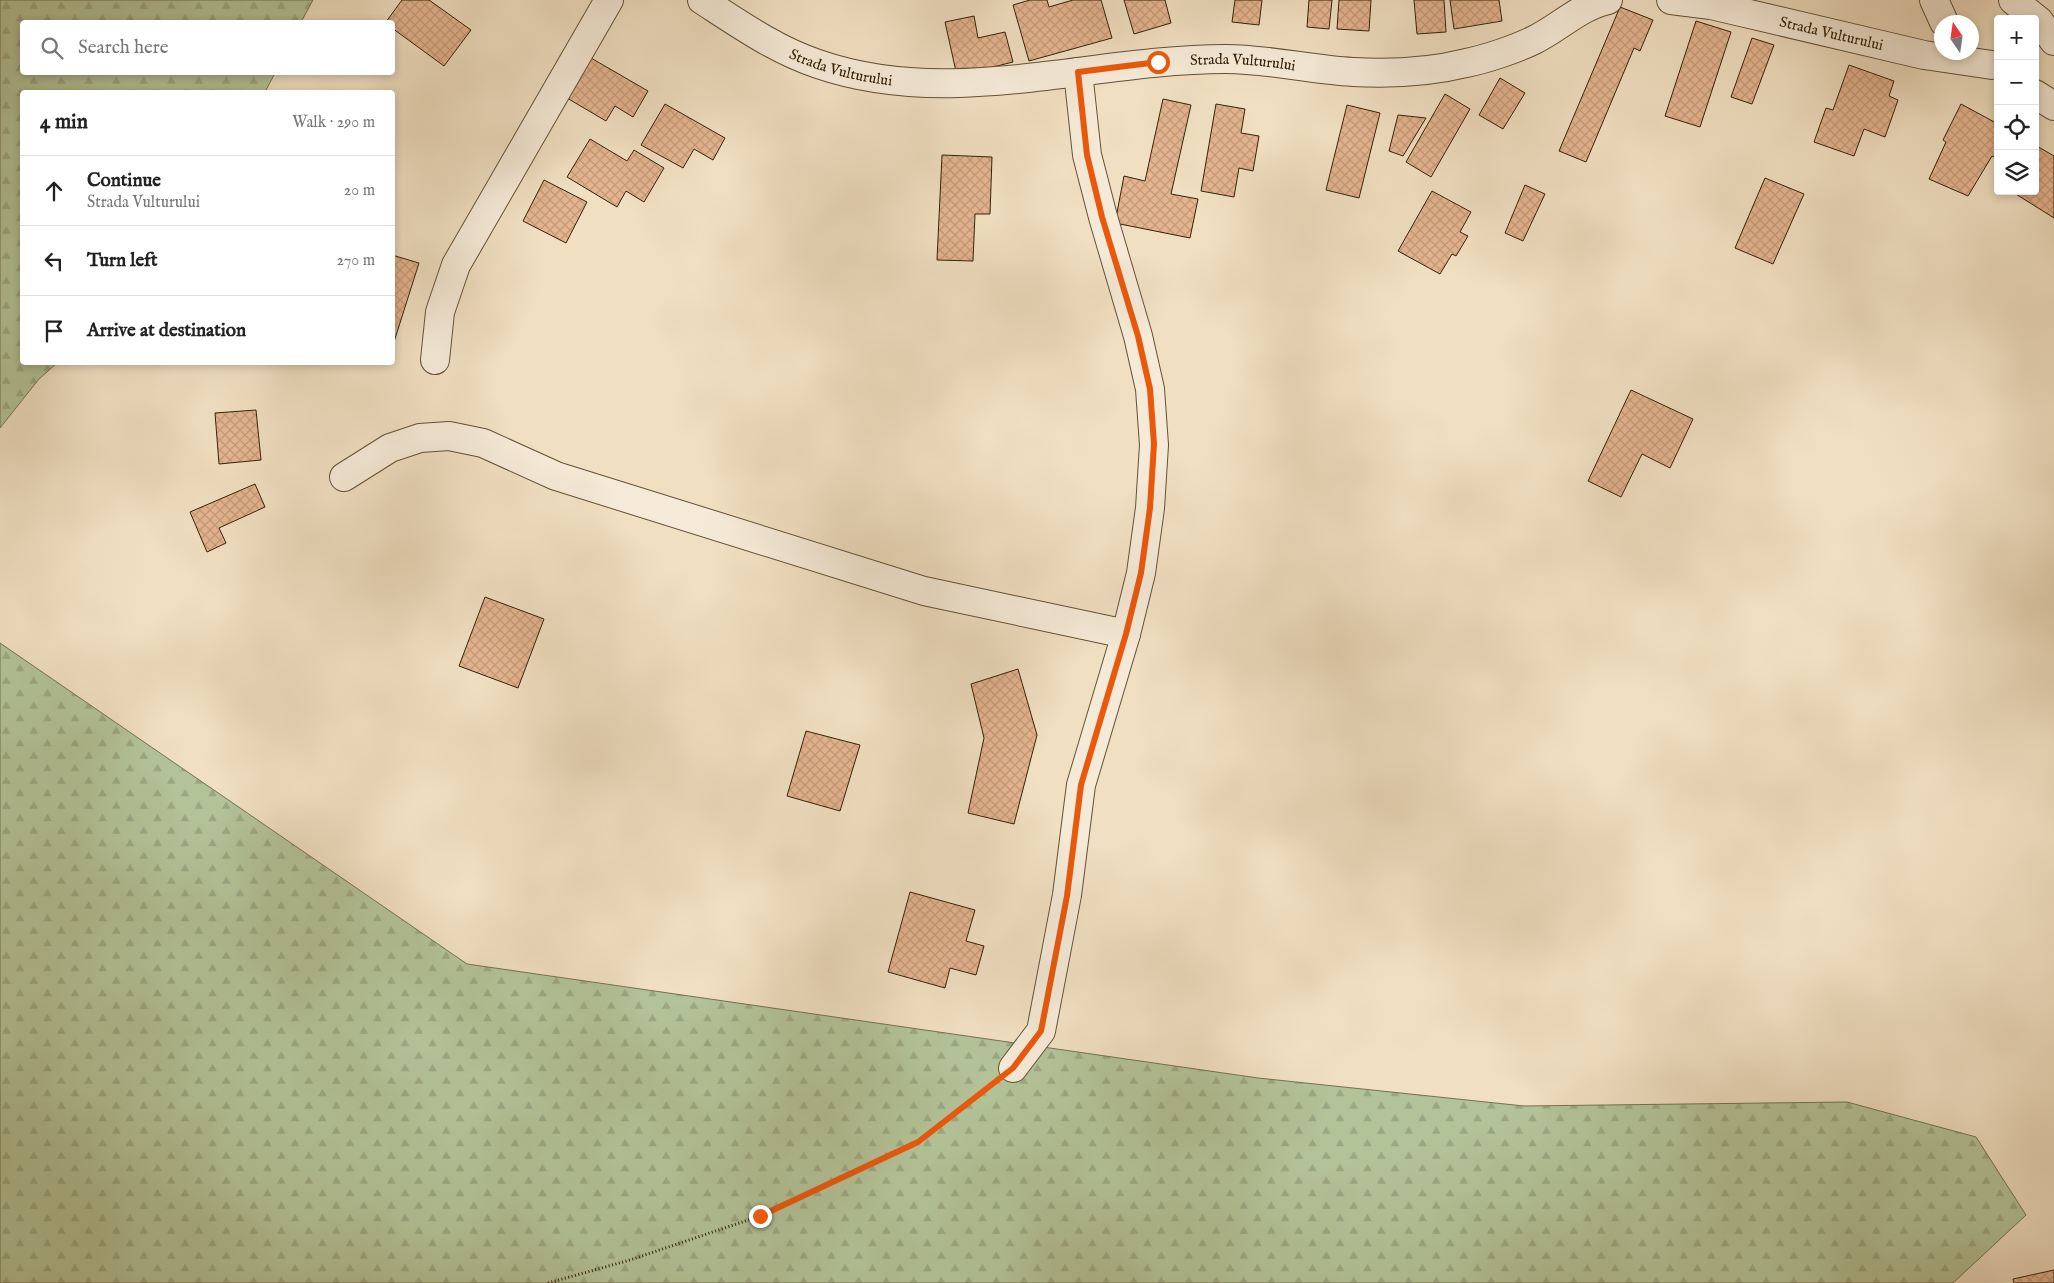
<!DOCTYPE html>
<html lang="en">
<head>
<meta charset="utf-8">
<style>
	body { margin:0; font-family:"IM FELL English",serif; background:#f2f2f2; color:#222 }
	.controls { position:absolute; right:15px; top:15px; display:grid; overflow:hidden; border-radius:5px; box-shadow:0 2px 8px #0003 }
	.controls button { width:45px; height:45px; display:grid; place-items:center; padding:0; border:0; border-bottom:1px solid #e0e0e0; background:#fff; color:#222; font:25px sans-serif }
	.compass { position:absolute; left:1934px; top:15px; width:45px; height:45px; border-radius:50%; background:#fff; box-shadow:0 2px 8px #0003; rotate:347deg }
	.stop { position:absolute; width:15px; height:15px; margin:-11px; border:4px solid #ea580c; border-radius:50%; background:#fff }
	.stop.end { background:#ea580c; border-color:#fff; box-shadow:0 1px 5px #0008 }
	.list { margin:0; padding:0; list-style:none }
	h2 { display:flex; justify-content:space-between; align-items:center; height:65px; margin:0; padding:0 20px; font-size:21px }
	h2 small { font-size:16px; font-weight:400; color:#767676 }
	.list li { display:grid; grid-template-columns:32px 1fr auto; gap:15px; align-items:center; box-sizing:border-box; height:70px; padding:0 20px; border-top:1px solid #e0e0e0 }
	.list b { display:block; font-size:19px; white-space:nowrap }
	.list p { margin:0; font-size:16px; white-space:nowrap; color:#767676 }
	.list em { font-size:16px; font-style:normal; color:#767676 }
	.icon { flex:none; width:28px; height:28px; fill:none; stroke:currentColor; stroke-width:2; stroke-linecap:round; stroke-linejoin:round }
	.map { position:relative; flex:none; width:2054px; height:1283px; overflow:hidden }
	.search { position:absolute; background:#fff; box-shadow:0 2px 8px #0003; left:20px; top:20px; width:375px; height:55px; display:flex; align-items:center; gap:12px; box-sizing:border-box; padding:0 18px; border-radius:5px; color:#767676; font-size:19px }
	.panel { position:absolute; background:#fff; box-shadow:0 2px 8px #0003; left:20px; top:90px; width:375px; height:275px; border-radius:5px }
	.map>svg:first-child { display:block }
</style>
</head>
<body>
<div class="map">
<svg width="2054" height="1283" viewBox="0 0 2054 1283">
	<defs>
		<pattern id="forest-firs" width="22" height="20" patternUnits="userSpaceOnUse" patternTransform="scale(1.25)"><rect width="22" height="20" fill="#b3c398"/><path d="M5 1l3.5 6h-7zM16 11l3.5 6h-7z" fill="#9ba782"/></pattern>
		<pattern id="building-cross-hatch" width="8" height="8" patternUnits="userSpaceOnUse" patternTransform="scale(1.25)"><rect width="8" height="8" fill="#e4b48f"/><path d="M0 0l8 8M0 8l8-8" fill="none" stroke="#c49a7a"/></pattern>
	</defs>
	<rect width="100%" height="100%" fill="#f0dfc1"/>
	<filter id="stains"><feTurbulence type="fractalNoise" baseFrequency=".004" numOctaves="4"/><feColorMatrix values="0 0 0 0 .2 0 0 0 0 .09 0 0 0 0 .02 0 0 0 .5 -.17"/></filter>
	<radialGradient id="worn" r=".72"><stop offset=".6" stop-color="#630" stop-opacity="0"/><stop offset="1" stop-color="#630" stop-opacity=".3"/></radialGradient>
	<path fill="url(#forest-firs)" stroke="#74724e" d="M0,0h313l-12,22h-279v50l253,1 -10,19h-243v270l35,1 -18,16 -39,49z
		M0,643l467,321 791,114 266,28 323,-4 129,35 50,78 -73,68h-1953z"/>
	<path fill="url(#building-cross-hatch)" stroke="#352205" d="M402,0h27l42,30 -27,36 -52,-38v-6h-6z
		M1030,0h17l2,7 24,-7h28l11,38 -83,23 -16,-56z
		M1124,0h41l6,23 -37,11z
		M1235,0h27l-3,25 -27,-3z
		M1309,0h23l-3,29 -22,-2z
		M1339,0h32l-2,31 -32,-2z
		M1414,0h30l2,32 -29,2z
		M1450,0h49l3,21 -48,8z
		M1620,7l33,13 -13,31 -6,-3 -48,114 -27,-11z
		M974,16l4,22 27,-6 8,30 -56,14 -12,-54z
		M1696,21l35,11 -31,95 -35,-11z
		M1752,38l22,7 -22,59 -21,-7z
		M591,58l57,33 -15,26 -18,-11 -9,15 -39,-23z
		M1849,65l45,16 -5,15 9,4 -13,37 -21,-8 -10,27 -40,-14 12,-34 7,2z
		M1500,78l25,15 -22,36 -24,-14z
		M1445,94l25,15 -39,68 -25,-15z
		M1163,99l28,6 -20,89 27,5 -8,39 -75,-15 9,-47 21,5z
		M665,104l60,34 -12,22 -19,-11 -11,19 -42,-23z
		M1216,104l29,5 -4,24 18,3 -6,35 -14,-3 -5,29 -33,-6z
		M1961,104l37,20v35l-6,-3 -24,40 -39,-17 17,-37 -3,-2z
		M1347,105l33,8 -21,85 -33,-8z
		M1398,115l28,3 -23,38 -14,-5z
		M590,139l37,22 7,-11 30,18 -20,34 -18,-11 -9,16 -50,-30z
		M2035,145l19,11v62l-43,-27h24z
		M942,155l50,2 -2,57h-15l-2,47 -36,-1z
		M1765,178l39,16 -31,70 -38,-16z
		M544,180l43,22 -21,41 -43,-22z
		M1525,185l20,9 -22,47 -18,-8z
		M1432,191l39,21 -11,20 8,4 -12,20 -4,-2 -12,20 -42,-23z
		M392,255l27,8 -26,82h-1z
		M1631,390l62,29 -23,49 -28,-14 -21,43 -33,-16z
		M256,410l5,50 -42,4 -4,-51z
		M255,484l10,23 -46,21 7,15 -19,9 -17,-40z
		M485,597l59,22 -26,69 -59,-22z
		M1018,669l19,66 -23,89 -46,-11 16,-75 -13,-54z
		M806,731l54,14 -20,66 -53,-15z
		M910,892l65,18 -9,31 18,5 -8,29 -26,-7 -5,20 -57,-16z
		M2054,1270v13h-40l-1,-4z"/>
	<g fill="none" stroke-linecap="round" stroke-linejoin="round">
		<defs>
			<g id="street">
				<path id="s1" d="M702,0c37,24 74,50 116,64 133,46 272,-5 408,-5 43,0 85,11 127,13 38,2 77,0 113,-9 20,-4 50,-14 68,-23 25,-12 46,-34 74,-40"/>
				<path id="s2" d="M1671,0l40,5 213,50 68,10"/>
				<path d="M1934,0l10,22"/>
				<path d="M2013,0l26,21 15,20"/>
				<path d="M2035,94l19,12"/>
				<path d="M435,360l5,-48 16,-47 153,-265"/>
				<path d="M344,477l46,-29 30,-10 29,-2 34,7 73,33 368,115 202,43"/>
				<path d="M1013,1068l28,-37 26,-136 14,-110 45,-151 15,-61 9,-65 4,-63 -4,-56 -12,-53 -35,-119 -16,-62 -9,-83"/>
			</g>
		</defs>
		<use href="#street" stroke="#645134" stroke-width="30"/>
		<path stroke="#352205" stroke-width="3" stroke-dasharray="1 2.5" stroke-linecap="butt" d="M548,1283l82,-23 130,-44 158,-74 71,-55"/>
		<use href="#street" stroke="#f5ead7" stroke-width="28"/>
	</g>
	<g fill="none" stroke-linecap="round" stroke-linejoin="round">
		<path stroke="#ea580c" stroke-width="6" d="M760,1216l158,-74 95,-74 28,-37 26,-135 14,-111 45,-151 15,-61 9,-65 4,-64 -4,-55 -12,-53 -36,-119 -15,-62 -9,-83 80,-10"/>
	</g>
	<g text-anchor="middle" stroke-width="5" stroke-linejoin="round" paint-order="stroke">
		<g font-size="15" fill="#352205" stroke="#f5ead7">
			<text dy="5" stroke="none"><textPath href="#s2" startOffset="164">Strada Vulturului</textPath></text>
			<text dy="5" stroke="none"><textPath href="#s1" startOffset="561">Strada Vulturului</textPath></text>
			<text dy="5" stroke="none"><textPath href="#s1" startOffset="156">Strada Vulturului</textPath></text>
		</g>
	</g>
	<rect width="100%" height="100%" filter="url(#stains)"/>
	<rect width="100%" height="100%" fill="url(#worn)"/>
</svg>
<div class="controls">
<button>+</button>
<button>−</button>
<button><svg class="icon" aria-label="locate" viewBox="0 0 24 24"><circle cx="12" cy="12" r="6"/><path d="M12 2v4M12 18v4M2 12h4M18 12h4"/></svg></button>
<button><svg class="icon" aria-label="layers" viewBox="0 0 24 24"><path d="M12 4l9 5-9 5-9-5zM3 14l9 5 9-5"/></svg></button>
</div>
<svg class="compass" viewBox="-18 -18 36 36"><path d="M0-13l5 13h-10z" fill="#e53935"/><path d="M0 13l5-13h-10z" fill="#767676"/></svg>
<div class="stop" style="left:1158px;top:62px"></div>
<div class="stop end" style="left:760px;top:1216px"></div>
<div class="search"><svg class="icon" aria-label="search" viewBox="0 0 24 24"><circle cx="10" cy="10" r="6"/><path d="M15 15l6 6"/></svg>Search here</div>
<section class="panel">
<h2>4 min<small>Walk · 290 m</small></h2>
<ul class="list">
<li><svg class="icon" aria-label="ahead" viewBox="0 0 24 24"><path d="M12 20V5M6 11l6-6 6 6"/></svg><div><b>Continue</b><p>Strada Vulturului</p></div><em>20 m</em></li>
<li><svg class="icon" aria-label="left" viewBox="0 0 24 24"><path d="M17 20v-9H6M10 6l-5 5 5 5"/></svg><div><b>Turn left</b></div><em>270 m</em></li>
<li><svg class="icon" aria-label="arrive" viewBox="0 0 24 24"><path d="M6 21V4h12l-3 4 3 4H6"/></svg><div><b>Arrive at destination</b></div></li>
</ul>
</section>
</div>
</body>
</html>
